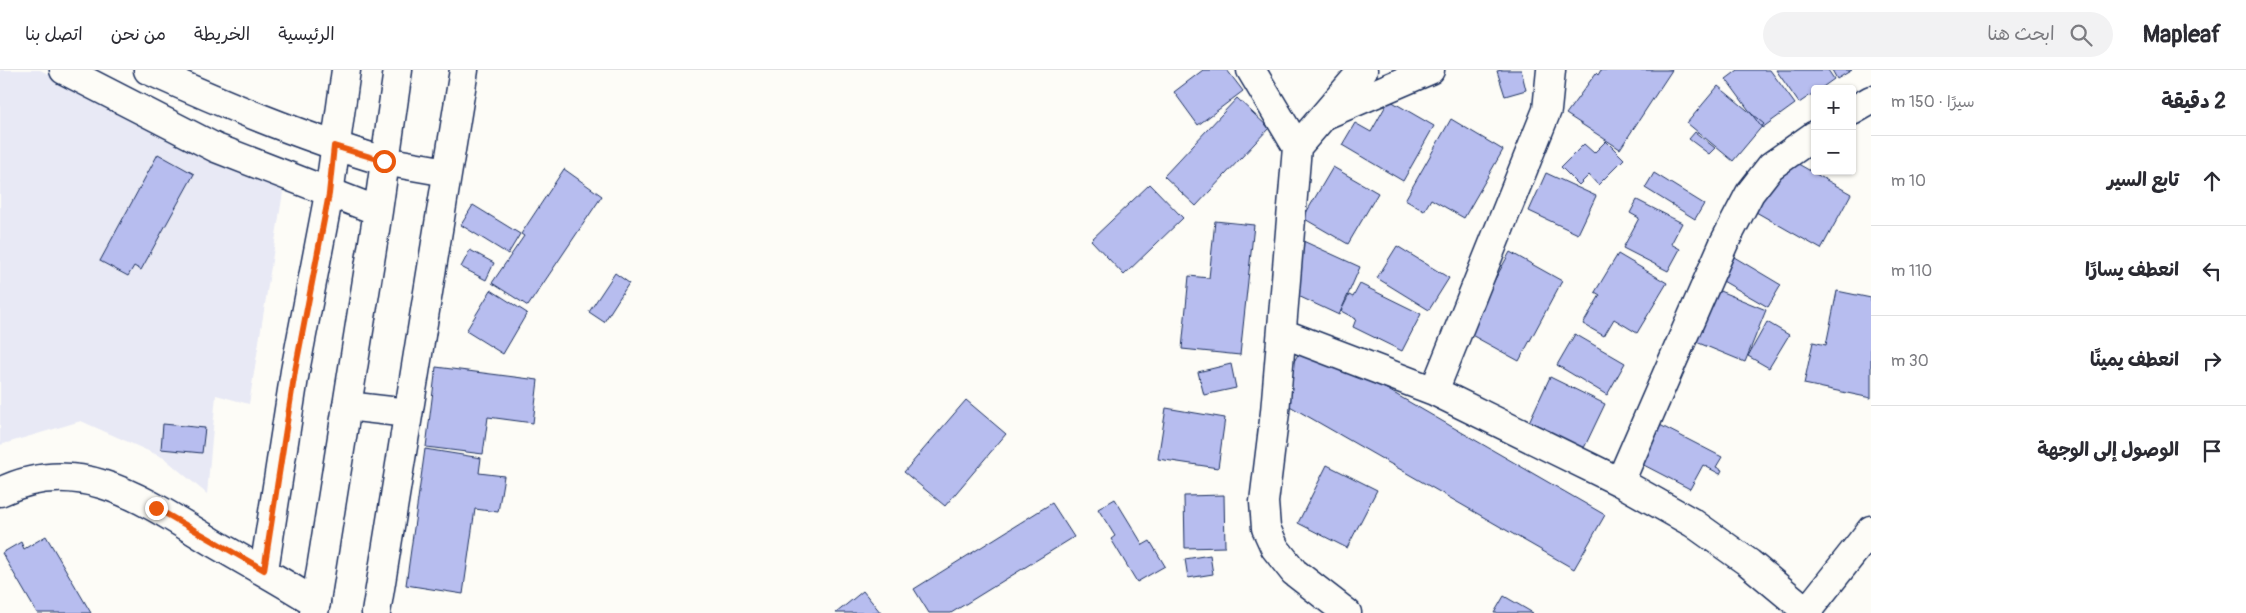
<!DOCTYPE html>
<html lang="ar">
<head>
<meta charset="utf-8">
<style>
	body { margin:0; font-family:Pangolin,"Playpen Sans Arabic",sans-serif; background:#f2f2f3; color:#2b2b33; direction:rtl }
	.controls { position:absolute; right:15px; top:15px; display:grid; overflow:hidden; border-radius:5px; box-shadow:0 1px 4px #0004 }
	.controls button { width:45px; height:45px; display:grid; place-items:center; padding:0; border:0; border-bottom:1px solid #e1e1e2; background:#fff; color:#2b2b33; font:25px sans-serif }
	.stop { position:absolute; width:15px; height:15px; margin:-11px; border:4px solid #ea580c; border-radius:50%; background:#fff }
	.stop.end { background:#ea580c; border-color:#fff; box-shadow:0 1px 5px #0008 }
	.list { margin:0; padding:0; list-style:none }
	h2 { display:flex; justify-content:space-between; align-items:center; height:65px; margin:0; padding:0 20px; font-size:21px }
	h2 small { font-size:16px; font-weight:400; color:#7c7c81 }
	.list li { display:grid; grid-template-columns:32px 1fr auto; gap:15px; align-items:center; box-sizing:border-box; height:90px; padding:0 20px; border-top:1px solid #e1e1e2 }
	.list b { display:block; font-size:19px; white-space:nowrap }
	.list em { font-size:16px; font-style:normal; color:#7c7c81 }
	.icon { flex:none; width:28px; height:28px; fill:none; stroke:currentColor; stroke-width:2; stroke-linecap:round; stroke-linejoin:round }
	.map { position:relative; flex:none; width:1871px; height:543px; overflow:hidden; direction:ltr }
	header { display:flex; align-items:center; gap:30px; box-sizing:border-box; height:70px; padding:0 25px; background:#fff; border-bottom:1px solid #e1e1e2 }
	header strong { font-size:24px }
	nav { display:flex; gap:28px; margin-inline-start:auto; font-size:18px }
	.search { width:350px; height:45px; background:#f2f2f3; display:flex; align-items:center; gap:12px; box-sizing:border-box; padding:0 18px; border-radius:28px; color:#7c7c81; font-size:19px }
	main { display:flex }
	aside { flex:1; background:#fff }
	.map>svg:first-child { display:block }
</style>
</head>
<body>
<header>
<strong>Mapleaf</strong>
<div class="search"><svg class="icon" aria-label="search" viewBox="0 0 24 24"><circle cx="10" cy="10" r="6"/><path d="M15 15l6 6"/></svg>ابحث هنا</div>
<nav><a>الرئيسية</a><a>الخريطة</a><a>من نحن</a><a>اتصل بنا</a></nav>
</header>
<main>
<aside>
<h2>2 دقيقة<small>سيرًا · 150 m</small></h2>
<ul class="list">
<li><svg class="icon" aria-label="ahead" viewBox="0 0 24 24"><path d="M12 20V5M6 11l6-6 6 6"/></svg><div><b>تابع السير</b></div><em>10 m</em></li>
<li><svg class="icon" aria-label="left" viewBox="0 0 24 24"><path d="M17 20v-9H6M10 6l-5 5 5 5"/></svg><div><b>انعطف يسارًا</b></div><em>110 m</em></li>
<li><svg class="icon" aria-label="right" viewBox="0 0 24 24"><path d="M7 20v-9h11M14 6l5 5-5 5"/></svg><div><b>انعطف يمينًا</b></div><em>30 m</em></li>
<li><svg class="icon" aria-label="arrive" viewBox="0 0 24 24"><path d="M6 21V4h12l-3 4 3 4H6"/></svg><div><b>الوصول إلى الوجهة</b></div></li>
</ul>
</aside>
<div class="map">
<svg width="1871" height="543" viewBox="0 0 1871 543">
	<rect width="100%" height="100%" fill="#fdfcf7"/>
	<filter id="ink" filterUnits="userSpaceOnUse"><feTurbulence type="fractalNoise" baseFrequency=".02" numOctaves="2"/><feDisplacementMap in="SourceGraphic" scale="10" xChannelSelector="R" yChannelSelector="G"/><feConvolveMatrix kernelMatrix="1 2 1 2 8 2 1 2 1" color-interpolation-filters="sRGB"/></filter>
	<g filter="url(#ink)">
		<path fill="#e8e9f5" d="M0,0h40l215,103 28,19 -34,212 -33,-9 -9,99 -43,-36 -83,-37 -81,24z"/>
		<path fill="#b7bdef" stroke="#1b2f5e" d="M1203,0h24l16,21 -45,34 -24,-33z
			M1502,0h19l5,20 -21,6 -8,-25z
			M1601,0h71l-52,79 -54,-35 30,-41 2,2z
			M1738,0h32l25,34 -33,24 -36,-49z
			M1776,0h52l6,9 -14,10h-5v3l-16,11z
			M1832,0h20l-15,9z
			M1718,16l46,38 -31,37 -46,-38z
			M1237,28l32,30 -73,78 -32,-30z
			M1389,30l45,26 -31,55 -61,-36 13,-22 16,9z
			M1451,49l52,31 -39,68 -33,-19 -7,12 -19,-11z
			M1695,62l20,16 -6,6 -20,-15z
			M1606,71l18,18 -26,26 -9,-10 -10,10 -18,-18 23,-23 10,9z
			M158,84l36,20 -53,96 -7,-4 -6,10 -28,-15z
			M1786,87l65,37 -30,55 -65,-37z
			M1333,97l45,26 -30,51 -45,-26z
			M564,99l38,27 -74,110 -36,-23 32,-47 -3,-2z
			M1546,103l50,23 -18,38 -49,-23z
			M1654,103l50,31 -9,15 -50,-31z
			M1150,114l33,34 -59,57 -33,-35z
			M1637,130l45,23 -11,21 9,5 -12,22 -45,-23 16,-30 -9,-5z
			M473,135l47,29 -12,20 -47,-29z
			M1215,151l39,4 -14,130 -58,-6 7,-73 20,2z
			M1301,170l59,27 -21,48 -60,-28z
			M1397,176l52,32 -20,32 -52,-32z
			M470,180l24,13 -8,17 -25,-13z
			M1510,182l52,29 -43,80 -53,-29z
			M1618,184l49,29 -30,50 -23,-14 -10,17 -21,-12 17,-29 -5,-3z
			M1729,184l52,31 -13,22 -52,-30z
			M615,203l14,10 -25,39 -15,-10z
			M1360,214l61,30 -19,37 -49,-24 3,-8 -15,-8 8,-16 4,2z
			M1710,217l56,23 -21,52 -56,-23z
			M491,220l36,23 -24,41 -37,-23z
			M1837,221l34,7v100l-67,-14 9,-42 13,3z
			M1767,252l22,13 -20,33 -21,-12z
			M1575,264l50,29 -18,32 -50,-30z
			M1305,272l300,173 -31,54 -300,-172z
			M1231,294l5,24 -32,7 -6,-23z
			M436,297l102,13 -5,43 -45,-6 -5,37 -57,-7z
			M1550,307l55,27 -21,44 -55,-26z
			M966,330l40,34 -61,72 -41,-34z
			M1166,338l59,10 -7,50 -60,-9z
			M1656,353l66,34 -6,10 6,3 -2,4 -17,-9 -13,24 -54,-28z
			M163,354l42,4 -3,25 -41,-4z
			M425,379l56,9 -2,15 25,3 -6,36 -23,-3 -12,85 -57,-9z
			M1327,395l50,25 -30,58 -49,-25z
			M1224,425l1,52 -40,1 -1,-52z
			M1115,429l28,46 7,-4 15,25 -28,16 -26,-43 4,-3 -17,-27z
			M1052,433l22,34 -123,76h-22l-15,-24z
			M46,466l45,77h-54l-35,-60 19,-11 3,7z
			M1210,485l3,19 -25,4 -3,-19z
			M863,521l18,22h-45z
			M1504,526l29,17h-39z"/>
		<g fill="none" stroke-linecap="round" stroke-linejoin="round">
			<defs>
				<path id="street" d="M1251,0l46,77 -22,265 -11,90 2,26 9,20 19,24 53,41
					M1852,41l19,-11
					M1325,45l105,-45
					M1297,77l66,-77
					M384,91l63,11
					M1282,263l152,58 186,91 73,41 56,40 60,50
					M1434,321l113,-281 4,-40
					M347,336l61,7
					M1620,412l104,-239 26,-50 21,-27 44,-31
					M0,422c80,-40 148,11 214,51 34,20 69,39 102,60
					M264,500l31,-199 34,-177 17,-124
					M1807,541l64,-81
					M376,543l88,-543"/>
				<path id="secondary" d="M64,0l152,78 162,63
					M148,0c77,35 154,67 236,91
					M314,543l64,-402 20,-141"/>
			</defs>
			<use href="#street" stroke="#1b2f5e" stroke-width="31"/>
			<use href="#secondary" stroke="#1b2f5e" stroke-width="31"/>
			<use href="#street" stroke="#fdfcf7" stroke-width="28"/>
			<use href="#secondary" stroke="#fdfcf7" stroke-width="28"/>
		</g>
	</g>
	<g fill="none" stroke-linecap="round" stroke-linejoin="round" filter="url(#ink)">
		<path stroke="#ea580c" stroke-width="6" d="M156,438l108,62 31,-199 34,-177 5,-48 50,15"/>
	</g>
</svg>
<div class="controls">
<button>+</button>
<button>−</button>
</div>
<div class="stop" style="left:384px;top:91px"></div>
<div class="stop end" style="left:156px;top:438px"></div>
</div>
</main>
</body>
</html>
